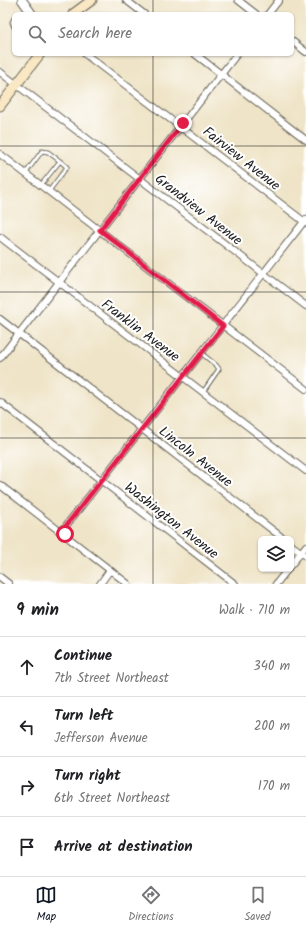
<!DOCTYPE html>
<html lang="en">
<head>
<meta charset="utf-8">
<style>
	body { margin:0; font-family:Kalam,sans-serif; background:#f6f6f6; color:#202124 }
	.controls { position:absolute; right:12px; bottom:12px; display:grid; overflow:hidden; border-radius:6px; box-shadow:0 1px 3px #0004 }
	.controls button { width:36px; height:36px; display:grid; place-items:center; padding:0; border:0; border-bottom:1px solid #e0e0e0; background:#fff; color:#202124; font:20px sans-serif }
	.stop { position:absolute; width:12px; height:12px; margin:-9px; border:3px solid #e11d48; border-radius:50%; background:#fff }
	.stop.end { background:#e11d48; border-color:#fff; box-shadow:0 1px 4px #0008 }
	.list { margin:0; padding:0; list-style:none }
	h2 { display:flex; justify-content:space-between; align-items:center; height:52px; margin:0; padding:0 16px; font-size:17px }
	h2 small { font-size:13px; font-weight:400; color:#757577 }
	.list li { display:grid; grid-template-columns:26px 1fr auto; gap:12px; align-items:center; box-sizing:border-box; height:60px; padding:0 16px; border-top:1px solid #e0e0e0 }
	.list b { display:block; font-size:15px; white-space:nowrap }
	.list p { margin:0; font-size:13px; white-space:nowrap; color:#757577 }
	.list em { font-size:13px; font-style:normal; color:#757577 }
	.icon { flex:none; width:22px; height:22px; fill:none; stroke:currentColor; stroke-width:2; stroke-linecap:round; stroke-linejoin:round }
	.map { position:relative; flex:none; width:306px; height:584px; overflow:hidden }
	.search { position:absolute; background:#fff; box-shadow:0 1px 3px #0004; left:12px; right:12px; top:12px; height:44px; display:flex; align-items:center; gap:10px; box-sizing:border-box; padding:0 14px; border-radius:6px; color:#757577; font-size:15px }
	.sheet { height:292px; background:#fff }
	nav { display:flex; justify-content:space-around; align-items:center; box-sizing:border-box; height:56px; border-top:1px solid #e0e0e0; background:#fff; font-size:11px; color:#757577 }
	nav a { display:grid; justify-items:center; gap:2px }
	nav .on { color:#111827 }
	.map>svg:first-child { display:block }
</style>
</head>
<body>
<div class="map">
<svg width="306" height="584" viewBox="0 0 306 584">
	<rect width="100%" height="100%" fill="#fff"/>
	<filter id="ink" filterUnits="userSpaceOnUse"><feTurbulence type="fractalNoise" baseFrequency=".025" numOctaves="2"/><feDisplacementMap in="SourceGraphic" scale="8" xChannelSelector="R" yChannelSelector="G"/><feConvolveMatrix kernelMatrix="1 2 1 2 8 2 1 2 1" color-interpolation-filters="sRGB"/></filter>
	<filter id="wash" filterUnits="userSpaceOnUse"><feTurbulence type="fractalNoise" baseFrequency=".012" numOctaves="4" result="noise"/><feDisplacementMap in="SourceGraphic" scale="16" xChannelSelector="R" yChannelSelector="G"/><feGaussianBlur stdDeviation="0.9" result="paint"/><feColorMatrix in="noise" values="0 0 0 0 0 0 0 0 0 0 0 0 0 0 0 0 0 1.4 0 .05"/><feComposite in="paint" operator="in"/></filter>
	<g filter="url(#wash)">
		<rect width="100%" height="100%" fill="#efe4c7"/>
	</g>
	<g filter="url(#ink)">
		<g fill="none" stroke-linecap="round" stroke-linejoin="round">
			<defs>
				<path id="service" d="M14,18l-2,4 2,5
					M25,174l17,-23 6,1 12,9 -19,24
					M49,191l18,-24 -7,-6
					M201,353l15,12 3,4 -16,23"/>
				<path id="minor" d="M126,0l18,14
					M238,0l18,14
					M268,14l11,-14
					M292,41l14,11
					M85,54l221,169
					M195,54l111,86
					M0,72l306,234
					M0,154l306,235
					M0,237l306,234
					M0,319l284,220
					M0,358l237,-304
					M0,402l235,182
					M0,485l128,99
					M61,532l245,-313
					M291,545l15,11
					M291,565l15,-19
					M0,577l9,7
					M100,584l10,-14
					M276,584l12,-15"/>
				<path id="tertiary" d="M22,0l10,14"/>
				<path id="secondary" d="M73,14l19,-14
					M0,106l40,-52"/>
			</defs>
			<use href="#service" stroke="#666258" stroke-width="5"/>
			<use href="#minor" stroke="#666258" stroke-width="8"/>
			<use href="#tertiary" stroke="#666258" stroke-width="10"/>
			<use href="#secondary" stroke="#666258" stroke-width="11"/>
			<use href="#service" stroke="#fff" stroke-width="3"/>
			<use href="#minor" stroke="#fff" stroke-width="6"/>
			<use href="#tertiary" stroke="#fff" stroke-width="8"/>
			<use href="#secondary" stroke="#fae7c3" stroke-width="9"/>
		</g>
	</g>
	<g fill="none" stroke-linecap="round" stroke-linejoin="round" filter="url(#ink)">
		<path stroke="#e11d48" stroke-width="5" d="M65,534l-4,-2 162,-206 -123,-96 83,-107"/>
	</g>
	<path fill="none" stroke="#1c1c1c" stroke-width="1" stroke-opacity="0.55" d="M153,0v14M153,54v530M0,146h306M0,292h306M0,438h306"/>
	<g text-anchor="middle" stroke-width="4" stroke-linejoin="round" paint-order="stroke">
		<g font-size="14" fill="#1c1c1c" stroke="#fff">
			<text transform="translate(242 158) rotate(38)" y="5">Fairview Avenue</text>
			<text transform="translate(199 209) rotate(38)" y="5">Grandview Avenue</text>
			<text transform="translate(141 330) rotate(37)" y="5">Franklin Avenue</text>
			<text transform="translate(196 456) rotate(38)" y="5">Lincoln Avenue</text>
			<text transform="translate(172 520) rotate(38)" y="5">Washington Avenue</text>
		</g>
	</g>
</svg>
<div class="controls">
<button><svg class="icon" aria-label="layers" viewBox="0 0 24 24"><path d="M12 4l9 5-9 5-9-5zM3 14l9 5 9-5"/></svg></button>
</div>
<div class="stop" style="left:65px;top:534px"></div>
<div class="stop end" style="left:183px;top:123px"></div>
<div class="search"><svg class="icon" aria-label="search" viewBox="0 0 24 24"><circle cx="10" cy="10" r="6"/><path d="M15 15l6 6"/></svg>Search here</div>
</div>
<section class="sheet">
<h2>9 min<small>Walk · 710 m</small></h2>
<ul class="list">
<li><svg class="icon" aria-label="ahead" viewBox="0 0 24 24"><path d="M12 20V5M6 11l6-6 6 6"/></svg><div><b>Continue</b><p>7th Street Northeast</p></div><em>340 m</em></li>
<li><svg class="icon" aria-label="left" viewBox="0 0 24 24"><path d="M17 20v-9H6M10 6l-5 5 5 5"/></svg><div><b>Turn left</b><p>Jefferson Avenue</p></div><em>200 m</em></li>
<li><svg class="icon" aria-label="right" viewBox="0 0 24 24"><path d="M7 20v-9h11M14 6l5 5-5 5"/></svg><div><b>Turn right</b><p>6th Street Northeast</p></div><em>170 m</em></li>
<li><svg class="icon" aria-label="arrive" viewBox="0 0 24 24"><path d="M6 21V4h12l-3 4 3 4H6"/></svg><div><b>Arrive at destination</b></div></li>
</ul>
</section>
<nav>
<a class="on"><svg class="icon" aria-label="map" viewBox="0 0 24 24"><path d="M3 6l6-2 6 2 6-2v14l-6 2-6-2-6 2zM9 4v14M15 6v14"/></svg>Map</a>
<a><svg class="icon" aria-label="directions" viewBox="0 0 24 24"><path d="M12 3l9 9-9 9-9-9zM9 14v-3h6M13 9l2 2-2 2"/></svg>Directions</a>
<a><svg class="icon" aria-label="saved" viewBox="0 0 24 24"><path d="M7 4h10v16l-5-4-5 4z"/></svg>Saved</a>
</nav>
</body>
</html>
